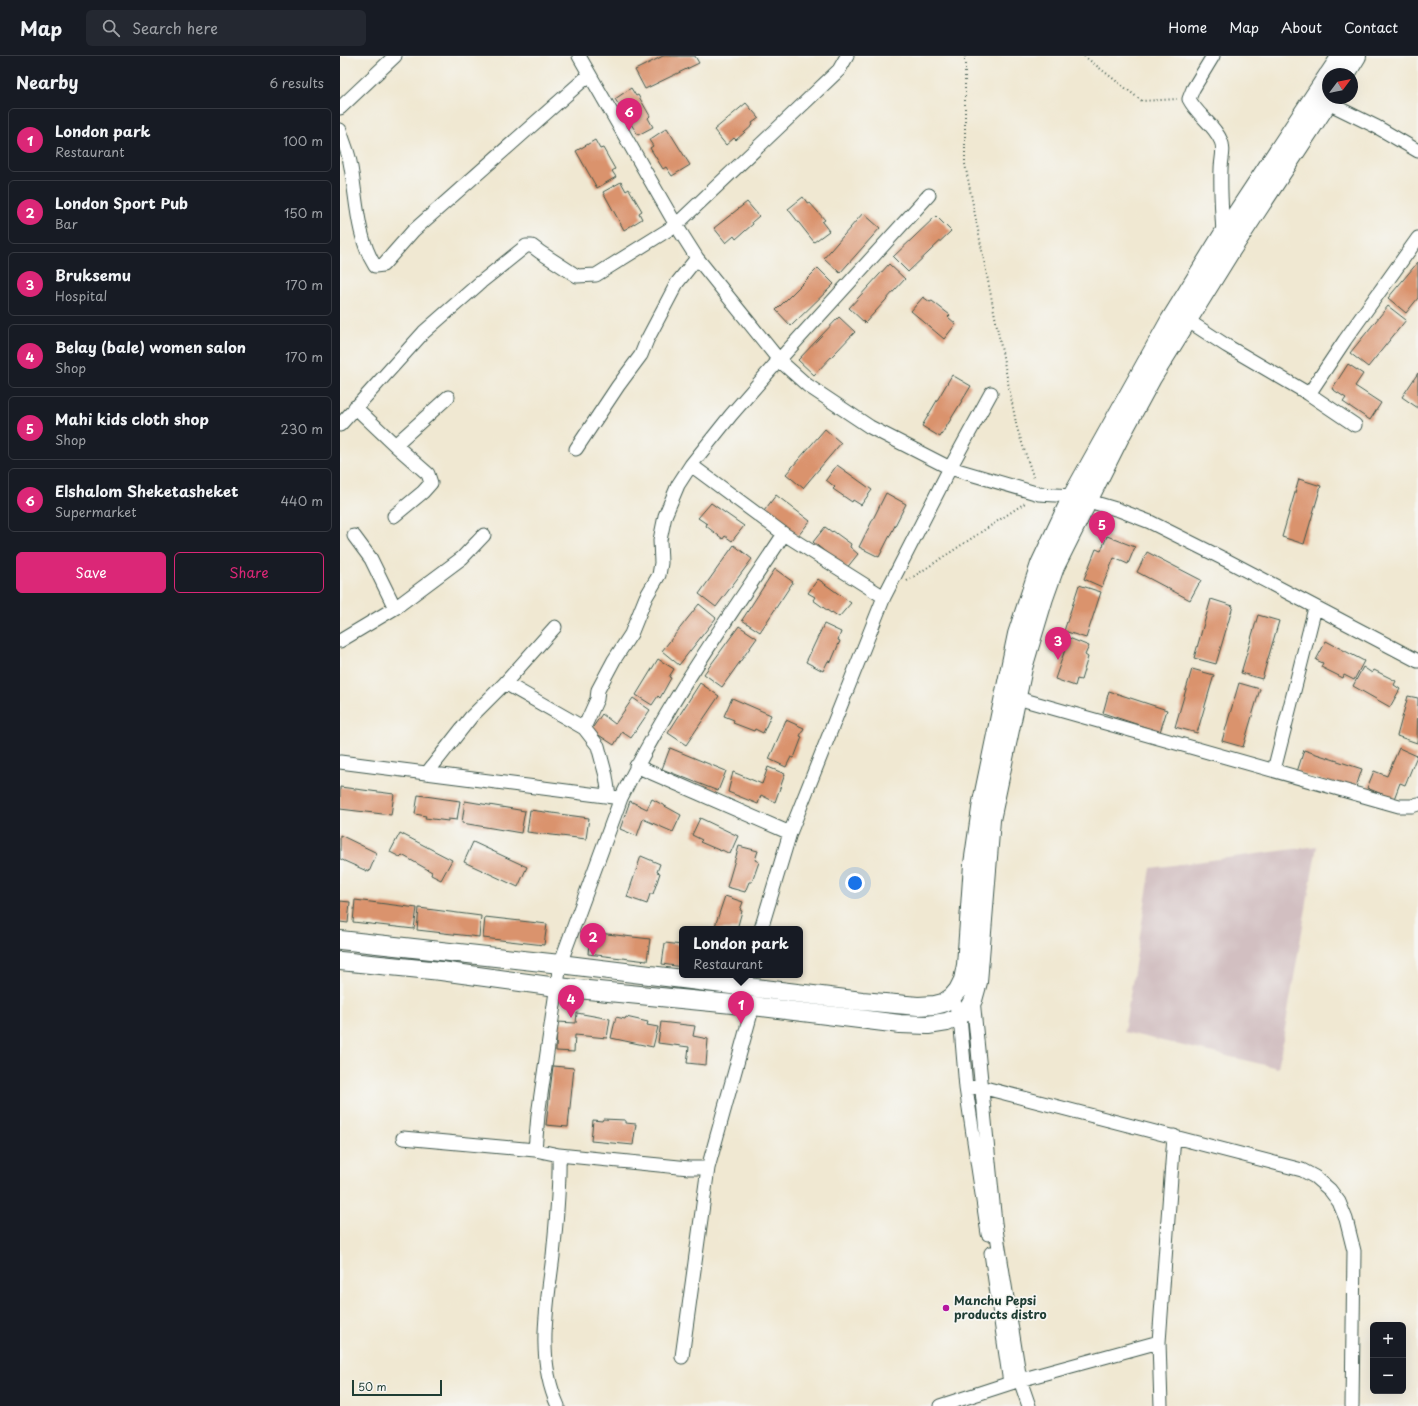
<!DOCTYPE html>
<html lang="en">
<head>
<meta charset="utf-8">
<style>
	body { margin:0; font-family:"Playpen Sans",sans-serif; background:#242831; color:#f1f3f6 }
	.controls { position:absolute; right:12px; bottom:12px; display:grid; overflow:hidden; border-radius:6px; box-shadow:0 4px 16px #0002 }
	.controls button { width:36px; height:36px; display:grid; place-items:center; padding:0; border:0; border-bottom:1px solid #363941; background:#171b24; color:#f1f3f6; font:20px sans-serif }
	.compass { position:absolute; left:982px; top:12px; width:36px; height:36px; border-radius:50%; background:#171b24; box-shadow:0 4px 16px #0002; rotate:58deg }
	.scale { position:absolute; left:12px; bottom:10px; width:90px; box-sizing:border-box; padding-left:4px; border:2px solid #1f3d34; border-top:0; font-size:11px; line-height:14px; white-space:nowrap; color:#1f3d34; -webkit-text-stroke:3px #f6f6f2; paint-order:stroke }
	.you { position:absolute; left:515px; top:827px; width:14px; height:14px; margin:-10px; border:3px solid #fff; border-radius:50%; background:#1a73e8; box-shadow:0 0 0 6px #1a73e833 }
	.badge { display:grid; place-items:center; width:26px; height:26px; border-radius:50%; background:#db2777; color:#fff; font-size:13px; font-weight:700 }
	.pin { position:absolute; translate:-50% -33px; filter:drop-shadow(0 1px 2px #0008) }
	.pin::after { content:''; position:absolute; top:21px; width:14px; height:12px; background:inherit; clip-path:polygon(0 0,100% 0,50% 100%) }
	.popup { position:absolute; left:339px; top:870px; width:124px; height:52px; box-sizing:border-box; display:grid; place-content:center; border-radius:6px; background:#171b24; filter:drop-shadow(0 1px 3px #0005); font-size:13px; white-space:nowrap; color:#9ea1a6 }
	.popup b { font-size:15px; color:#f1f3f6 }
	.popup::after { content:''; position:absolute; left:50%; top:100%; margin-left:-8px; border:8px solid transparent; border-top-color:#171b24 }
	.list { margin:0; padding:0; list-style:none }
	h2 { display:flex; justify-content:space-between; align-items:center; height:52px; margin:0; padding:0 16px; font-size:17px }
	h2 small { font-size:13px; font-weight:400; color:#9ea1a6 }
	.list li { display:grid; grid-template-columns:26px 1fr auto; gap:12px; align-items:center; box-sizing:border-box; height:64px; margin:0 8px 8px; padding:0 8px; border:1px solid #363941; border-radius:6px }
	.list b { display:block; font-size:15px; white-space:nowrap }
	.list p { margin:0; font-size:13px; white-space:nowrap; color:#9ea1a6 }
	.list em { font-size:13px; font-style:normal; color:#9ea1a6 }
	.actions { display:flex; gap:8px; padding:12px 16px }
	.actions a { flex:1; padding:9px 0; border:1px solid #db2777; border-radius:6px; text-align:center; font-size:14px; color:#db2777 }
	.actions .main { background:#db2777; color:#fff }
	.icon { flex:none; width:22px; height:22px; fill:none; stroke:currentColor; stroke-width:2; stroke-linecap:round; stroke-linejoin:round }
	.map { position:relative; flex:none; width:1078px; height:1350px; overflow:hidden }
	header { display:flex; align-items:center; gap:24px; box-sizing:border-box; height:56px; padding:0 20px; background:#171b24; border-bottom:1px solid #363941 }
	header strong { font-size:19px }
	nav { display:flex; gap:22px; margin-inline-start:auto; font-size:14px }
	.search { width:280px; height:36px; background:#242831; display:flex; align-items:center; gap:10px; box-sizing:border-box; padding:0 14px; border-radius:6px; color:#9ea1a6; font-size:15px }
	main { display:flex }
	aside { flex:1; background:#171b24 }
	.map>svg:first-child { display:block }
</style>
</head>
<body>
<header>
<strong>Map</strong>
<div class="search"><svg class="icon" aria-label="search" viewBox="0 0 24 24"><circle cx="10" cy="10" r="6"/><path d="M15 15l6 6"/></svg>Search here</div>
<nav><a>Home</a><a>Map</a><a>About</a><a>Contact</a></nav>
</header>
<main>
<aside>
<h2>Nearby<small>6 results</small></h2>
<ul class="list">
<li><span class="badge">1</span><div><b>London park</b><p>Restaurant</p></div><em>100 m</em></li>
<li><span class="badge">2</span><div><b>London Sport Pub</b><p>Bar</p></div><em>150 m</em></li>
<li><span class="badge">3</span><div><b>Bruksemu</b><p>Hospital</p></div><em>170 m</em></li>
<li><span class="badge">4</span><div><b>Belay (bale) women salon</b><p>Shop</p></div><em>170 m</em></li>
<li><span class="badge">5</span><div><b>Mahi kids cloth shop</b><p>Shop</p></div><em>230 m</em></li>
<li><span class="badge">6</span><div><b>Elshalom Sheketasheket</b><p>Supermarket</p></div><em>440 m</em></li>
</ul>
<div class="actions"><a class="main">Save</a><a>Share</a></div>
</aside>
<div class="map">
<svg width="1078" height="1350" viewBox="0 0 1078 1350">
	<rect width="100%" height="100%" fill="#f6f6f2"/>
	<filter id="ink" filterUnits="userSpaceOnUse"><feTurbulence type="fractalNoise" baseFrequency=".025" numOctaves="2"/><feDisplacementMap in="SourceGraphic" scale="8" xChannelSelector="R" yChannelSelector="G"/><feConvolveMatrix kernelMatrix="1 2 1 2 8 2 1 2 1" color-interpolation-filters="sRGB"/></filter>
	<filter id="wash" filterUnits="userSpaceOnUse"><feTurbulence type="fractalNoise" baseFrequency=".012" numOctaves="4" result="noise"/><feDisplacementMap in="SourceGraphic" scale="16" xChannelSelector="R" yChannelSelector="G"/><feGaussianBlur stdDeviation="0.9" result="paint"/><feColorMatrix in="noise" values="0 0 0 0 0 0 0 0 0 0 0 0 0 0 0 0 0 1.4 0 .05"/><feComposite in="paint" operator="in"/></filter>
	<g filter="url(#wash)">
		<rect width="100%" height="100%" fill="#f0e8d2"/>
		<path fill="#d2bfc1" d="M977,790l-39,222 -154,-36 27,-164z"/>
		<g id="blocks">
			<path fill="#da936d" d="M323,0h32l4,7 -54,26 -10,-19z
				M291,32l5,8 2,-1 12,21 -2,2 5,9 -15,8 -23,-36z
				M406,47l13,15 -7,5 1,2 -17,15 -2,-2 -8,7 -12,-15z
				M327,72l23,37 -18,11 -6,-9 -3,2 -13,-21 3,-2 -4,-6z
				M255,84l5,9 3,-1 12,21 -3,2 4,6 -19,11 -21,-37z
				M281,126l5,9 3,-2 13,22 -3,2 3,6 -18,11 -21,-38z
				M463,141l5,7 2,-1 15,17 -3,2 7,9 -15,11 -26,-33z
				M407,146l12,14 -7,6 1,2 -17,15 -2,-3 -8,7 -12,-15z
				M523,157l17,15 -40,45 -16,-15z
				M596,160l15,15 -43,41 -15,-15z
				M1078,206v36l-12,15 -18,-15z
				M549,208l16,15 -40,44 -16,-15z
				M478,212l16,16 -43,42 -15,-16z
				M583,241l7,5 2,-1 18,14 -2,2 8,7 -12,15 -33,-28z
				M1048,250l18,14 -38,47 -18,-14z
				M499,261l16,15 -41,43 -16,-15z
				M1008,308l15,10 -8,12 26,17 -11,17 -27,-18 3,-4 -14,-9z
				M1078,317v35l-16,-11z
				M612,319l19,11 -31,51 -18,-11z
				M485,373l16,14 -38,45 -17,-14z
				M497,409l35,25 -11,15 -8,-5 -1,2 -19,-13 2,-2 -9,-7z
				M959,423l22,7 -17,58 -22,-7z
				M546,437l20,11 -27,53 -20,-10z
				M436,439l34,26 -12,15 -27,-17 2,-2 -9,-6z
				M371,447l33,23 -12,15 -7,-5 -2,3 -17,-13 1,-2 -9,-6z
				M485,471l7,5 1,-1 18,13 -1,3 8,7 -12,15 -33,-27z
				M767,480l28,11 -7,17 -14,-6 -12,29 -18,-8 12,-30 5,2z
				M394,489l18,14 -36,48 -17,-13z
				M807,496l54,28 -11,20 -53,-28z
				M435,513l18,13 -33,50 -18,-12z
				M478,523l33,24 -12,14 -7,-5 -1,1 -18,-13 2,-3 -7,-4z
				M739,529l22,7 -15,46 -22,-7z
				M871,543l22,7 -17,58 -22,-6z
				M359,548l17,14 -37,47 -17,-14z
				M918,559l21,6 -17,58 -21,-6z
				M484,568l17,8 -3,8 2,1 -9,21 -3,-1 -5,10 -17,-9z
				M399,570l18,12 -35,49 -18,-13z
				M729,582l20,8 -4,9 3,2 -7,23 -4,-1 -2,7 -20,-7z
				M986,585l38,20 -10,19 -10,-5 -1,3 -22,-11 2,-4 -7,-3z
				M318,603l16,10 -5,8 2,1 -11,20 -2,-2 -6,9 -16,-10z
				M1023,611l9,6 2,-3 22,11 -2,4 6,4 -10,18 -37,-21z
				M852,613l22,6 -17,58 -22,-6z
				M360,627l19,13 -33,49 -18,-12z
				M899,627l21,6 -17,58 -21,-6z
				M769,635l58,19 -7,22 -57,-19z
				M1068,640l10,2 -1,45 -20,-7z
				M293,642l17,12 -19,28 -9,-6 -8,13 -23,-15 11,-16 13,10z
				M392,642l39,17 -8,18 -8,-4 -1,2 -21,-8 1,-3 -10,-4z
				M446,664l18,8 -4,8 2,1 -8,21 -3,-1 -5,10 -17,-8z
				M330,692l56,23 -8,20 -56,-22z
				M1059,692l18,8 -12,29 -5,-2 -6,16 -27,-11 7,-17 13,5z
				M964,694l58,19 -7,21 -58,-18z
				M428,711l17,7 -10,28 -14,-7 -3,9 -30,-12 5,-20 29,12z
				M0,731l54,7 -3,21 -51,-6z
				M78,739l42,6 -3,19 -9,-1v2l-23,-3 1,-2 -11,-2z
				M312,743l29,16 -8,17 -30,-13 -6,17 -17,-7 10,-28 17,8z
				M125,745l60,10 -4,22 -59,-10z
				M190,754l59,8 -3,21 -59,-7z
				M360,762l38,18 -8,18 -8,-4 -1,1 -21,-9 2,-2 -10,-5z
				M60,777l52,27 -11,20 -10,-5 1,-3 -30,-17 -2,2 -10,-5z
				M0,779l37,18 -8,19 -29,-13z
				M133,786l54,25 -9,20 -54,-25z
				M399,790l19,5 -3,9 4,2 -7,20h-3l-4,10 -18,-5z
				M301,800l19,8 -3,8 3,1 -7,21h-3l-3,10 -20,-7z
				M385,840l18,6 -3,8 2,1 -5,18h-23z
				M15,844l62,8 -3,21 -61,-7z
				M0,845l10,1 -2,21 -8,-1z
				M79,852l62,8 -2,21 -62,-7z
				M145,861l62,7 -3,21 -61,-7z
				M250,876l60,7 -3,22 -59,-7z
				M325,887l17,2v22l-20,-3z
				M237,957l33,6 -3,19 -32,-3 -1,17 -18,-1 1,-29 19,1z
				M276,961l9,2 1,-2 22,5 -1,3 11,2 -5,20 -42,-9z
				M321,966l34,4 -2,10 15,3 -2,26 -19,-2 2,-16 -31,-4z
				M213,1010l21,2 -6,59 -22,-2z
				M263,1063l22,1v3l11,1 -3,21 -42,-4 2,-21 9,1z"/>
		</g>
	</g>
	<g filter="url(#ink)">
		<use href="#blocks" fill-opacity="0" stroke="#3e574c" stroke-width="1"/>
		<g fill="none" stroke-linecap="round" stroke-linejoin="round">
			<defs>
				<path id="minor" d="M507,0l-8,14 -163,155 21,33 82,102 28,25 63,42 80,41 89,26 33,2 47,14 31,12 78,39 190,100
					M873,0l-20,33 -4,10c8,16 25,25 32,42 4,8 0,19 0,28 -1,21 1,44 2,65
					M982,41l6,6 49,24 41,24
					M0,52l55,-52
					M0,74c3,11 8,21 10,32 7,35 6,74 25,104l8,-1 30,-34 176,-156
					M847,264l40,26 82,48 46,31
					M969,338l36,-54 73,-102
					M15,351l40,38 33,29 3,9 -8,9 -29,24
					M0,369l84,-93 57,-50 45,-36h6l8,6 37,24 19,-1 80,-50 -97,-169
					M55,389l53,-48
					M236,393l42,-63 23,-31 6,-15 30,-57 20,-25
					M351,409l93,69
					M14,480l17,23 24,49
					M0,585l55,-33 67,-50 22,-23
					M165,627l50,-56
					M677,642l382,108h13l6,-2
					M0,706l281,36c45,-93 106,-178 163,-264l100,63
					M296,710l154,67
					M934,714l41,-162
					M87,717l44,-56 34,-34 79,45
					M269,740l-3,-20 -8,-30 -14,-18 13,-29 1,-9 16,-30 17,-26 15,-37 13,-22 2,-12 -1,-23 5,-24 13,-31 13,-20 40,-50 48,-55 150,-165
					M421,873l29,-96 94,-236 66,-129 41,-75
					M404,931l3,-12
					M612,941l8,19 6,72 22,146
					M626,1032l15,-1 321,83 13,7 15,13 9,12 7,17 8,32 -2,155
					M63,1082l132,12
					M219,1099l130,13h19l45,-162
					M651,1197l19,130
					M819,1286l2,64
					M342,1301l26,-189
					M218,1350c-22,-48 -11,-100 -5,-150 3,-33 7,-67 6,-101l-24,-5 3,-35 22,-151 61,-166
					M600,1350l80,-26 -25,-157 -22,-224
					M689,1350l-9,-26 139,-38 15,-206"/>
				<path id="secondary" d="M989,18l12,-18
					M1006,18l11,-18
					M0,884l220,24 302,37 56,5 17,-1 8,-2 9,-6 6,-7 5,-10 3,-15 7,-101 9,-62 35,-168 23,-70 32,-68 98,-176 53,-86 105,-159
					M0,905l101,10 116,16 196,19 147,18 28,1 19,-3 13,-6 8,-7 5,-9 5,-18 13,-162 32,-152 21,-70 11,-31 64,-128 33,-61 80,-129 99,-151"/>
			</defs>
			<use href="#minor" stroke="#3e574c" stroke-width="15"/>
			<use href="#secondary" stroke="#3e574c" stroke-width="20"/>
			<path stroke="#3e574c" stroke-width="2" stroke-dasharray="1 3" stroke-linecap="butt" d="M625,0v108l52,264 17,51
				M744,0l58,45 35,-2
				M567,525l118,-78"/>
			<use href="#minor" stroke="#fff" stroke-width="13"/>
			<use href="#secondary" stroke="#fff" stroke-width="18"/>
		</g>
	</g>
	<circle fill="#b5179e" stroke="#f6f6f2" stroke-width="1.5" cx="606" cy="1252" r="4"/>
	<g text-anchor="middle" stroke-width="3.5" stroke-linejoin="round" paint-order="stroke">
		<g font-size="12" font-weight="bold" fill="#1f3d34" stroke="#f6f6f2" text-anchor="start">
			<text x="614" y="1249">Manchu Pepsi<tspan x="614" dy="14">products distro</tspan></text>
		</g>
	</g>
</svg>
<div class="controls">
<button>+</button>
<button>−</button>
</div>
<svg class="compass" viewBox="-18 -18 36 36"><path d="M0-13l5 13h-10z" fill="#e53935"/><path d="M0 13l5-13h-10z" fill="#9ea1a6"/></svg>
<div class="scale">50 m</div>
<div class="you"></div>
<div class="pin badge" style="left:401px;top:968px">1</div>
<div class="popup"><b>London park</b>Restaurant</div>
<div class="pin badge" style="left:253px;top:900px">2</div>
<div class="pin badge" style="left:718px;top:604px">3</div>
<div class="pin badge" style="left:231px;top:962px">4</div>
<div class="pin badge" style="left:762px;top:488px">5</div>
<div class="pin badge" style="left:289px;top:75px">6</div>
</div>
</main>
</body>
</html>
